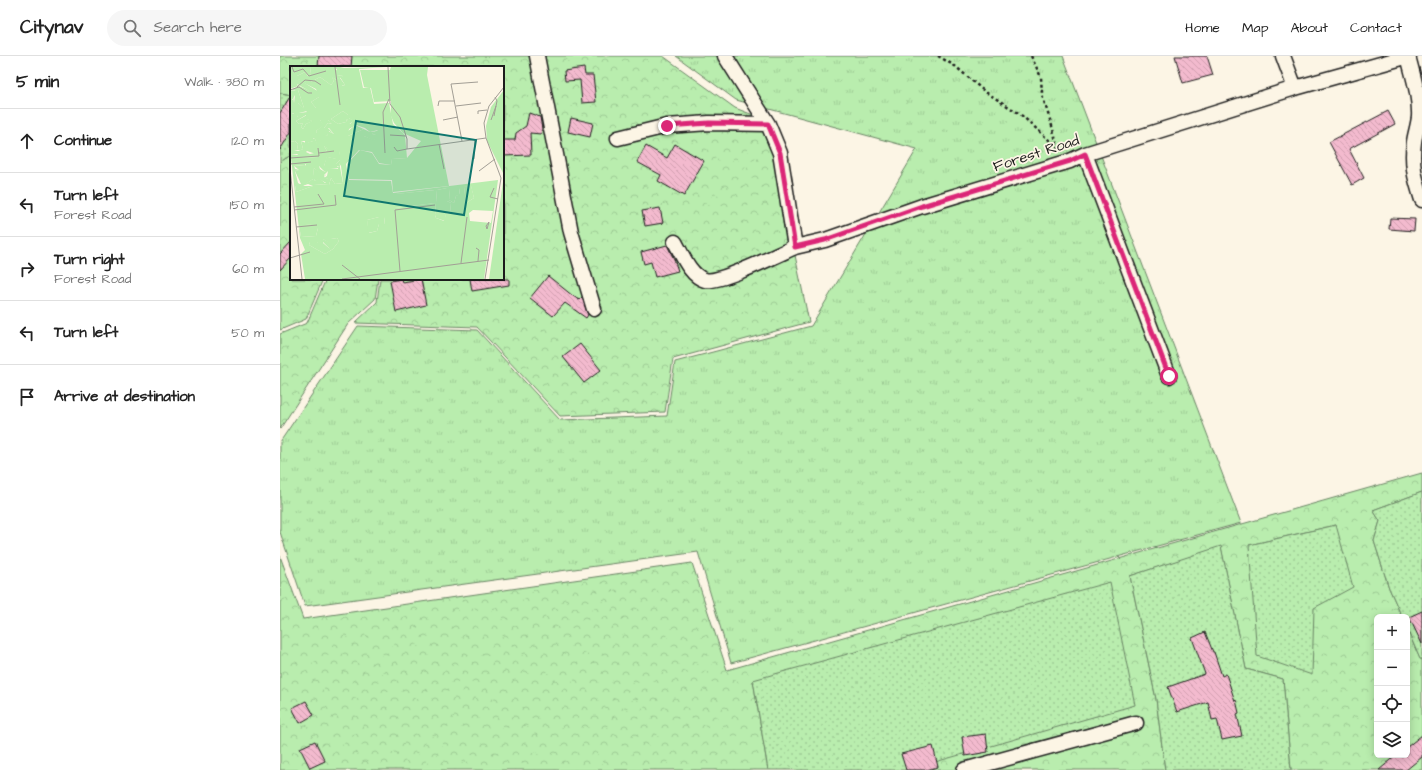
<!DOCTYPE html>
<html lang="en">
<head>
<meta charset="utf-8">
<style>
	body { margin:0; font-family:"Architects Daughter",sans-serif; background:#f6f6f6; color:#222 }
	.controls { position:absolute; right:12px; bottom:12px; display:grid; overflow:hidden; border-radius:6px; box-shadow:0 2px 10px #0003 }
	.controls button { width:36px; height:36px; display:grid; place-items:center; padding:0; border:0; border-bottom:1px solid #e0e0e0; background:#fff; color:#222; font:20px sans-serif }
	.stop { position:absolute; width:12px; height:12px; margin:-9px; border:3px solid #db2777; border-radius:50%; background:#fff }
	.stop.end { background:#db2777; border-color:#fff; box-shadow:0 1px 4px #0008 }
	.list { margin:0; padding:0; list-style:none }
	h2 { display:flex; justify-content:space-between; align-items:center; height:52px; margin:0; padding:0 16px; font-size:17px }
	h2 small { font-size:13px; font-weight:400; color:#767676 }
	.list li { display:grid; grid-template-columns:26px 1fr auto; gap:12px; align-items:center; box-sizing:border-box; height:64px; padding:0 16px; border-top:1px solid #e0e0e0 }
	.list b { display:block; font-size:15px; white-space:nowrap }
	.list p { margin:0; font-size:13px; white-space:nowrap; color:#767676 }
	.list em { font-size:13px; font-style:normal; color:#767676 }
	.icon { flex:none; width:22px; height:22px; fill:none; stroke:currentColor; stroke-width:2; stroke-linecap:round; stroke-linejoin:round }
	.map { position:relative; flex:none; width:1142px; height:714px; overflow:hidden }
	header { display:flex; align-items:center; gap:24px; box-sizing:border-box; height:56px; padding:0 20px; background:#fff; border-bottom:1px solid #e0e0e0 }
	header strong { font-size:19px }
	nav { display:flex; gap:22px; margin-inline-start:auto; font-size:14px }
	.search { width:280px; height:36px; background:#f6f6f6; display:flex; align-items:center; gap:10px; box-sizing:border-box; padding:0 14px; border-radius:22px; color:#767676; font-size:15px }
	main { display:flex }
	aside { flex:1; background:#fff }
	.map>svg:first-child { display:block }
</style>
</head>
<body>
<header>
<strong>Citynav</strong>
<div class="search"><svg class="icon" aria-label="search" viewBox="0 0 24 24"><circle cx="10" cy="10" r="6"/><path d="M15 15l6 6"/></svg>Search here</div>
<nav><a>Home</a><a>Map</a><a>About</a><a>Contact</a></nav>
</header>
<main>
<aside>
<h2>5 min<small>Walk · 380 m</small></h2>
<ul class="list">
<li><svg class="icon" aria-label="ahead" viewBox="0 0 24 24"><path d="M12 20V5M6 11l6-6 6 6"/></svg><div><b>Continue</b></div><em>120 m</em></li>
<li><svg class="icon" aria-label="left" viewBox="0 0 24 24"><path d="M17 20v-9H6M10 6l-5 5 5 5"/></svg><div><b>Turn left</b><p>Forest Road</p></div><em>150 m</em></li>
<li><svg class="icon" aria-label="right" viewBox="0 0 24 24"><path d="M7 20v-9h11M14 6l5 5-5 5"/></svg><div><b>Turn right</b><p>Forest Road</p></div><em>60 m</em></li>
<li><svg class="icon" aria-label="left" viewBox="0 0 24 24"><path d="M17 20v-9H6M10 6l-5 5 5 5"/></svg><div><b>Turn left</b></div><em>50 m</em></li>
<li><svg class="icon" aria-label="arrive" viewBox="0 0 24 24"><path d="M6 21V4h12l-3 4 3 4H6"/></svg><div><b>Arrive at destination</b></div></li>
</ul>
</aside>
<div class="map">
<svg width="1142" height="714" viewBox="0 0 1142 714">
	<defs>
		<pattern id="grass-tufts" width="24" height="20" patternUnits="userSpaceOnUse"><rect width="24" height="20" fill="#b9edae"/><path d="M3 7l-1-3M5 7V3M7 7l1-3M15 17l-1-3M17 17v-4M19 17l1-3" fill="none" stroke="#9ecb95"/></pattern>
		<pattern id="forest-crowns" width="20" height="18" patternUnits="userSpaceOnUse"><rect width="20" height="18" fill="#b9edae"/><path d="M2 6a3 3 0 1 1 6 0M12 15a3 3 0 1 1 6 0" fill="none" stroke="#9ecb95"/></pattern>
		<pattern id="garden-dots" width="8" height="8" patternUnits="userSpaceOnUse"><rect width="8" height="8" fill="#b9edae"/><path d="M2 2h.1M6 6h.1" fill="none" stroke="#9ecb95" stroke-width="1.8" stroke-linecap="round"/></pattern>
		<pattern id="building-back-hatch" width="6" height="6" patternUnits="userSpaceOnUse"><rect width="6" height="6" fill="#f3bace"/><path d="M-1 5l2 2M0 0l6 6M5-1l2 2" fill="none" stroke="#d09fb0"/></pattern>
	</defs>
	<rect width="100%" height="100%" fill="#fcf5e5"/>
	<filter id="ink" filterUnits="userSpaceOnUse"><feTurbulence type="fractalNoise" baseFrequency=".025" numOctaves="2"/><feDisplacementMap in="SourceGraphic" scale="8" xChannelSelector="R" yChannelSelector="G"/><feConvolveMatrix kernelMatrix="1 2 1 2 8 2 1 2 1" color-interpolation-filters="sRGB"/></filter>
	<g filter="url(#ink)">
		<path fill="url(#grass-tufts)" stroke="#6a8465" d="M396,0h387l178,467 -510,140 -33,-111 -393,54 -25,-74v-90l78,-116 119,4 83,90 107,-4 8,-54 136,-36 106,-177 -181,-49z"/>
		<path fill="url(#forest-crowns)" stroke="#6a8465" fill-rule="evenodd" d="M0,0h383l72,52 21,8 18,39 35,167 -136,37 -8,53 -105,4 -83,-89 -122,-4 22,-21 3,-23h123v-212h-212v28l-10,-2 -1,1z
			M11,99v124h32l-17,40 -26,11v-168z
			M46,223h52l-3,20 -27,25 -68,105v-95l27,-11z
			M1142,417v19l-49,18 7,11 -6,20 15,47 13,29h-25v138h30v-126l13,30h2v111h-131l-8,-91 -37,-10 -25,-122 -91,29 26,123 9,71h-258l-154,-90 15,90h-488v-214l23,63 389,-56 35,107zM1056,469l-23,83 -64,-63z"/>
		<path fill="url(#garden-dots)" stroke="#6a8465" d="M1,37l10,2v60l-11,7v-68z
			M1142,436v167h-2l-13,-30v-12h-5l-13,-29 -15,-47 6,-20 -7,-11z
			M1056,469l17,62 -39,21 -2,67 -55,-19 -8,-111z
			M941,490l25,123 37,10 8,91h-126l-9,-71 -26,-123z
			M830,526l25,123 -228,65h-139l-15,-90z"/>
		<path fill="url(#building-back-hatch)" stroke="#1c1c1c" d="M39,0h33l-1,11 -33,-1z
			M895,0h32l6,19 -30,8z
			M304,12l1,7h8l3,27 -14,1 -2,-23 -15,1 -1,-10z
			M11,39v37l-11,18v-37z
			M1108,55l7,13 -46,25 15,29 -12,7 -23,-43z
			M249,57l11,4 2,12 -1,5 -11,-1 1,22 -28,1v-16h12l1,-7 10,-7z
			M291,62l22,5 -3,14 -22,-5z
			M395,88l29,17 -20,35 -26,-15 3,-6 -24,-13 9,-16 21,12z
			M380,152l3,15 -18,3 -3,-15z
			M1110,162l25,1 -1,12 -25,-2z
			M11,186v16l-11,12v-16z
			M387,189l7,14 4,12 -23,6 -4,-15 -7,2 -3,-12z
			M268,220l25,20 6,4 3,-3 6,18 -2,3 -21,-15 -12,13 -23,-18z
			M121,223l1,3 19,-3 5,26 -30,7 -6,-31z
			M190,223h39v6l-37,6z
			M300,288l21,26 -17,13 -21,-26z
			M1142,555v33l-13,-27z
			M925,576l8,20h1l8,24 4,-2 9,27 1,-1 3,13 -2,1 5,22 -20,4 -5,-21 -5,1 -4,-18 -31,10 -9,-25 37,-13 -13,-36z
			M26,645l8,14 -14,8 -8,-15z
			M706,678l2,18 -23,4 -3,-19z
			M1142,679v22l-16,13h-27l18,-15h10v-8z
			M35,685l10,20 -15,7 -10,-20z
			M653,690l5,21 -12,3h-20l-5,-16z"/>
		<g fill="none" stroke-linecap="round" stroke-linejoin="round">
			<defs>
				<path id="minor" d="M257,0l34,176 23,77
					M445,0l43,68 12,29 15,94 30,-7 97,-34 148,-45 15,-7 210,-66 114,-32
					M1003,0l12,32
					M1128,0c5,20 12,41 11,61 -1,9 -4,17 -5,25 -3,23 1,36 8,58
					M338,82l49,-12 42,-3 59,1
					M805,98l84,222
					M395,186c7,12 15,34 30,38 14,4 74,-26 90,-33
					M684,714l172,-47"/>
			</defs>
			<use href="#minor" stroke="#1c1c1c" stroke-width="17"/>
			<path stroke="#1c1c1c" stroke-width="2.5" stroke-dasharray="3 3" stroke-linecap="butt" d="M658,0l17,10 29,25 36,23 40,36
				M751,0l10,21 1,18 10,31 6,22"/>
			<use href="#minor" stroke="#fcf5e5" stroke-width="14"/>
		</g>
	</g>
	<g fill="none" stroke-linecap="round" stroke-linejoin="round" filter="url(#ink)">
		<path stroke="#db2777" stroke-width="5" d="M387,70l42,-3 59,1 12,29 15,94 30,-7 97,-34 148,-45 15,-7 84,222"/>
	</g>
	<g text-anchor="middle" stroke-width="3.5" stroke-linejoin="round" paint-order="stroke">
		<g font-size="15" fill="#1c1c1c" stroke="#fcf5e5">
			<text transform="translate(756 97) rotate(-18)" y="5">Forest Road</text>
		</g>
	</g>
	<g transform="translate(10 10)">
		<rect width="214" height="214" fill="#fcf5e5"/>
		<path d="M101,1h37l-1,8 22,111 -56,6 -1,-12 -43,-1 -2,-15 13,-14 12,3 7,11 12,1 1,-6 15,-1 14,-17 -18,-8 -9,-10 -3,-7v-15l-17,1 -3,-14 -7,-1 -4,-17h30zM214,24v189h-15l15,-104 -17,-34 -1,-15 5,-19zM47,172l2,3 -6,8 -8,5 -16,-9 1,-3h7l13,7 -7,-7v-3l8,4v-4z" fill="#b9edae"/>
		<path d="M0,1h20l1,7 -2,2 -4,-4 -8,4 1,3 10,3 -1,-2 4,2 9,-5 11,8 3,-4 -3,-5 5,4 2,-3 4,9 3,-1 -5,-8 3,-1 -6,-1v-7l49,-1 -27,2 4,19 7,-1 4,17 15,-1 4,21 12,11 2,23 -15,1 -1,6 -12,-2 -7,-11 -13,-2 -13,14 3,16 42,1 2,12 105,-13 -14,99h-179l-4,-25 4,-4 -5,-12 -10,-89 1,5 6,1 4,-3 3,2v-3l6,3 9,-2 -4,-13 -2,-1v3l-8,3v-3h-4l2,8 -2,1h-9h5l1,-6 -3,-3 -5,1 1,-28 5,-1 2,4 1,-4 8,-1 -9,-9h-4l1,-8 -4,7 -1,-11 8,-1 6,18h12l-5,-6 8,-5 -3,-8 -16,-8 -3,4 15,7h-5l-9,-6 -8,3zM53,45l5,4h-5l-1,3h7l4,3 -3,3 -3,-5 -1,3 -8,2 -7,-5zM16,49v4l6,2 -6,3 -3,5 -2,-2 2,-4 -4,1 -3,-3zM30,54h8l4,4 -4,-1 -4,5h5l5,6 -6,-3 -1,5 -6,-4 -4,1 -1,-2 8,-6zM66,59l9,3 5,4 8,-2 -6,4 4,1 -2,5 -10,-4v-7l-16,7 1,-7zM34,80l8,6 7,-1 1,9 -4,4 1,-5 -9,-2 -1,-2 -3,11h-5l6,6 4,-4 -4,8 -11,-8 -1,8 -2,-1 2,4 -11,7 6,-2 5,2 -17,6 -1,-6 6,-1 -3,-2 -3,-12 5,-1 -5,-1 -1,-4 11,1v-2h-6v-7l19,1 1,-4 8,-3zM49,97l2,3 2,17 -8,1 -4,-6 -2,7 -15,-1v-5l1,2 4,-2 9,5v-5l-4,-2 5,-8 10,-1 -2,-2h3zM181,120l3,12 -8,5 -2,-16zM157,122v13l4,2 -1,10 -4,1 -2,7 -8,-3 -1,-3 2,-25zM169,122l1,6 -4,2 -2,7 -5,-3 1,-11zM144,124l1,13 -40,5 1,-14zM183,144l20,1 -2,12 -21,-2 -1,-8zM89,151h5l1,7h-6l-2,7 -8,2 -2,-13zM22,158v4h6l-2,8 -15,1 -2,-11zM47,172l2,3 -6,8 -8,5 -16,-9 1,-3 3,3 4,-3 9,10 4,-3 -7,-6v-4l8,5v-5zM214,47v16l-11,-12z" fill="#b9edae" fill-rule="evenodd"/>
		<path d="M20,1h34l-8,2 3,5 -2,1 6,1 -3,2 5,7 -4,1 -3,-8 -2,2 -4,-3 2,4 -3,4 -11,-8 -11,6 -12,-4v-3l8,-4 3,4 3,-2zM10,14l19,12v5l-8,5 5,6h-12l-6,-18 -1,3 -2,-3 -5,1 8,-5 13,6 -14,-8zM3,29l1,8h4l9,8 -8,2v4l-6,-4 -3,4v-17h3zM53,45l5,4h-5v3h6l5,3 -5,3 -2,-5 -1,3 -8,2 -7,-5zM17,49v4l6,2 -7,3 -3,5 -2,-2 2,-4 -4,1 -3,-3zM30,54h8l5,4 -5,-1 -4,5h4l6,6 -5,-3 -2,5 -10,-3 -1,-2 7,-6zM65,59l15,7 8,-1 -6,3 5,1 -3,6 -10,-5v-7l-16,7 -2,-3zM22,72l3,1 3,7 1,6 -3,2 -9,-3 -3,3h-13l-1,-12 5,-1 3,3 -1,6h-3l4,1 5,-2 -2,-8 5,2 7,-2zM34,80l8,5h7l2,8 -5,5v-5l-9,-2 -3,9h-5l1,3 5,3 2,-4 11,1 1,-7 4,21 -8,1 -4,-6 -2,7 -15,-1v-5l1,2 4,-3 6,5h3v-4l-4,-1 3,-2 1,-5 -5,5 -9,-8 -1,11 -10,7h10l-17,6 -1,-7 6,-1 -6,-13 4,-1 -6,-5 12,1 1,-2h-7v-7l19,1v-4l9,-3zM181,119l3,13 -8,5 -2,-16zM157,122v13l4,2 -1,10 -4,1 -1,7 -9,-3 -1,-3 2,-25zM160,122h9l1,7 -4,1 -2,7 -5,-3zM145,124v13l-40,5v-14zM89,151h5l1,8 -6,-1 -2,7 -9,2 -1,-13zM22,158v4h6l-2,8 -15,1 -2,-12z" fill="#b9edae"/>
		<path fill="none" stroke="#a29e95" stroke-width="1" d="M2,1l2,5 9,-3 6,7 17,-5M45,1l5,38M98,1l2,37 10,13 7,22v10l79,-11M7,21l8,-7 10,1 6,4M0,24l9,-3 9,6h4M148,40l1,-5h16M166,40l25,-3M188,48v-3l9,-1M204,50l3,-15 -2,-4M153,54l15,-3M201,54l5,-14M100,69l16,1M172,75l-11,-57 27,-2M149,78l5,25M104,81l3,4 10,-2M29,87l15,-2M95,87l-2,-41 6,-13M0,92l29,-2 -1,-8M184,93l1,-20M0,98l21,-2M0,103l12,110M189,105l16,-12M204,122l-4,9 8,2M4,141l30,-3 -6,-10M4,144l42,-5 -1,-10M199,156l-3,4 1,3 2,-7M6,161l21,-2M186,182l3,2 -1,11M0,192l20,-6M171,197l6,-46M52,199l18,14M110,205l-5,-61 40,-5M52,213l147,-19M195,213l16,-101 -15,-40 -2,-15 5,-17 15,-19"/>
		<path fill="#0f766e" fill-opacity="0.15" stroke="#0f766e" stroke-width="2" d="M66,55l120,19 -12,75 -120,-19z"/>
		<rect width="214" height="214" fill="none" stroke="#1c1c1c" stroke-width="2"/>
	</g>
</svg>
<div class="controls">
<button>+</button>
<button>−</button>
<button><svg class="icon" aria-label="locate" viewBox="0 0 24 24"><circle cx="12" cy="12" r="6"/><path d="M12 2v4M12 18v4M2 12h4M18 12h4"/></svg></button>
<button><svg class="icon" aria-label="layers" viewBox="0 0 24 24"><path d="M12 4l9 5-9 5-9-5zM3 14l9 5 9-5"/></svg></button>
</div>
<div class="stop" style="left:889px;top:320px"></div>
<div class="stop end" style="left:387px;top:70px"></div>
</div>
</main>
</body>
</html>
